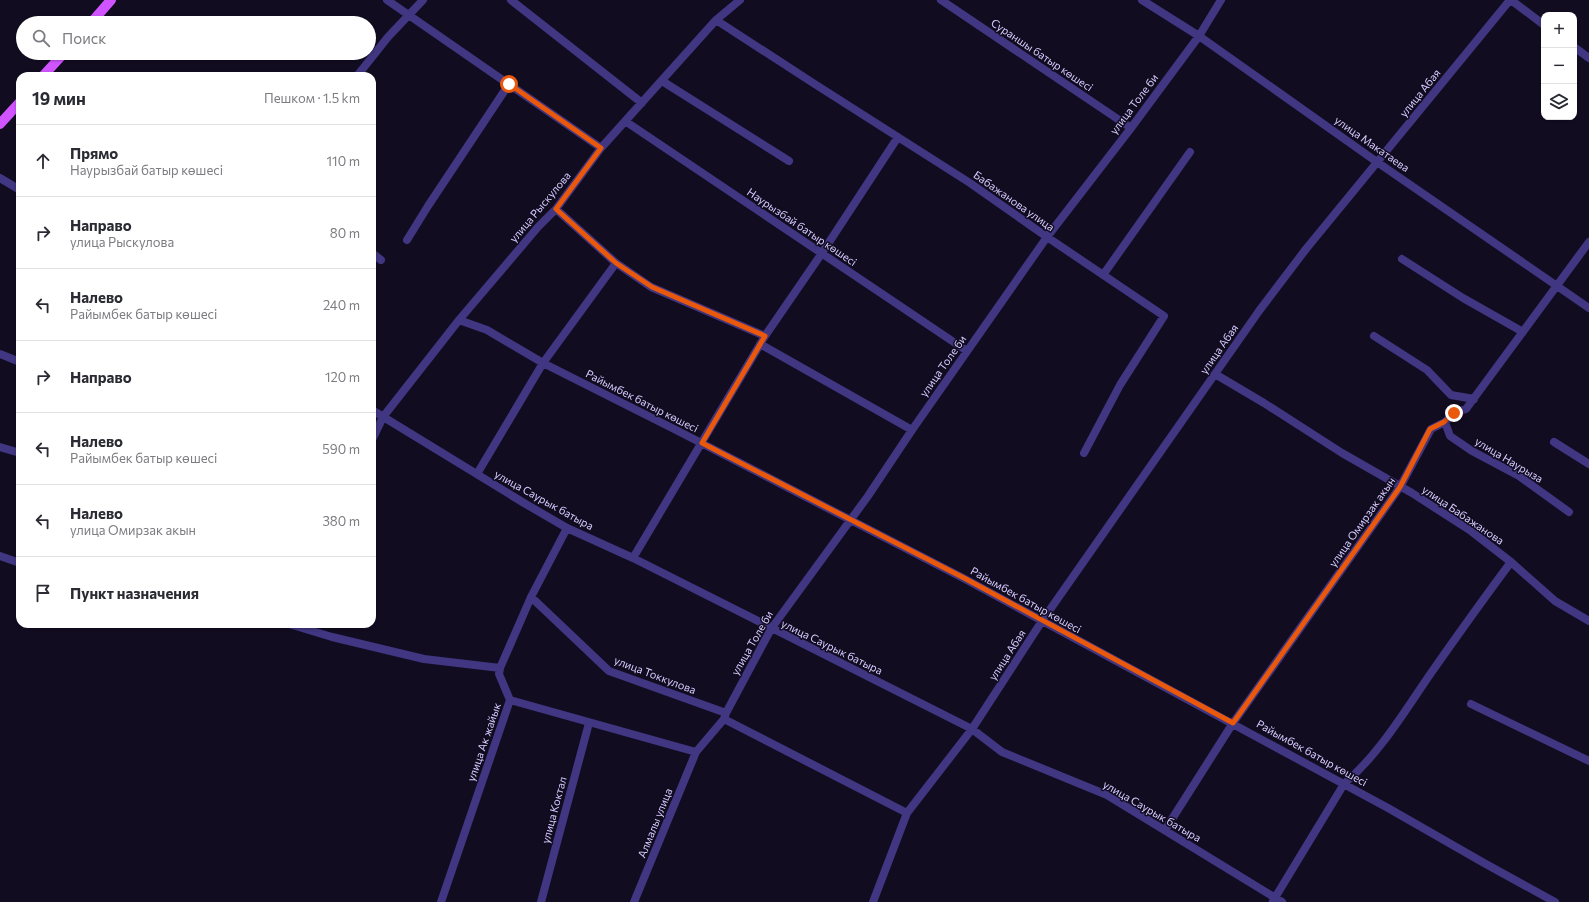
<!DOCTYPE html>
<html lang="ru">
<head>
<meta charset="utf-8">
<style>
	body { margin:0; font-family:Commissioner,sans-serif; background:#f2f2f3; color:#2b2b33 }
	.controls { position:absolute; right:12px; top:12px; display:grid; overflow:hidden; border-radius:8px; box-shadow:0 1px 3px #0004 }
	.controls button { width:36px; height:36px; display:grid; place-items:center; padding:0; border:0; border-bottom:1px solid #e1e1e2; background:#fff; color:#2b2b33; font:20px sans-serif }
	.stop { position:absolute; width:12px; height:12px; margin:-9px; border:3px solid #ea580c; border-radius:50%; background:#fff }
	.stop.end { background:#ea580c; border-color:#fff; box-shadow:0 1px 4px #0008 }
	.list { margin:0; padding:0; list-style:none }
	h2 { display:flex; justify-content:space-between; align-items:center; height:52px; margin:0; padding:0 16px; font-size:17px }
	h2 small { font-size:13px; font-weight:400; color:#7c7c81 }
	.list li { display:grid; grid-template-columns:26px 1fr auto; gap:12px; align-items:center; box-sizing:border-box; height:72px; padding:0 16px; border-top:1px solid #e1e1e2 }
	.list b { display:block; font-size:15px; white-space:nowrap }
	.list p { margin:0; font-size:13px; white-space:nowrap; color:#7c7c81 }
	.list em { font-size:13px; font-style:normal; color:#7c7c81 }
	.icon { flex:none; width:22px; height:22px; fill:none; stroke:currentColor; stroke-width:2; stroke-linecap:round; stroke-linejoin:round }
	.map { position:relative; flex:none; width:1589px; height:902px; overflow:hidden }
	.search { position:absolute; background:#fff; box-shadow:0 1px 3px #0004; left:16px; top:16px; width:360px; height:44px; display:flex; align-items:center; gap:10px; box-sizing:border-box; padding:0 14px; border-radius:22px; color:#7c7c81; font-size:15px }
	.panel { position:absolute; background:#fff; box-shadow:0 1px 3px #0004; left:16px; top:72px; width:360px; height:556px; border-radius:12px }
	.map>svg:first-child { display:block }
</style>
</head>
<body>
<div class="map">
<svg width="1589" height="902" viewBox="0 0 1589 902">
	<rect width="100%" height="100%" fill="#120c21"/>
	<g fill="none" stroke-linecap="round" stroke-linejoin="round">
		<path stroke="#403681" stroke-width="8" d="M387,0l214,148
			M511,0l131,103
			M941,0l190,128
			M1142,0l57,36 178,126 212,146
			M1511,0l33,25
			M716,20l94,61 160,102 77,54 117,79 -44,69 -36,68
			M1574,47l15,11
			M357,76l31,-39 35,-37
			M662,81l127,80
			M625,121l342,230
			M0,178l20,12
			M556,209l60,54 35,24 114,49
			M407,240l21,-34 81,-122
			M372,253l9,7
			M1402,259l61,39 60,34
			M1103,275l87,-123
			M459,320l28,10 56,33 135,68 287,148 423,229 96,55 71,39
			M1374,336l53,34 24,25 23,4
			M760,344l152,86
			M0,354l20,8
			M1215,374l49,29 78,50 70,40 59,38 40,31 44,39 34,20
			M372,410l152,93 43,25 66,30 339,171 30,23 105,43 175,107
			M1445,422l5,14 22,15 47,25 50,36
			M372,440l11,-23 76,-97 79,-93 18,-18 45,-61 115,-128 24,-20
			M1554,442l35,22
			M0,447l20,6
			M477,474l66,-111 73,-100
			M0,556l20,7
			M633,558l132,-222 57,-83 76,-116
			M531,597l78,74 117,42
			M289,624l43,13 92,22 76,9
			M510,700l186,52
			M1471,704l118,57
			M724,719l183,94
			M1165,830l68,-107 167,-236 31,-58 14,-7 9,-9 12,-4 123,-167
			M1273,901l71,-117c36,-31 60,-72 87,-111 26,-37 53,-75 80,-111
			M441,902l69,-202 -11,-26 1,-6 31,-71 36,-69
			M541,902l48,-179
			M634,902l62,-150 28,-33 2,-6 45,-84 97,-133 44,-66 135,-193 84,-109 68,-92 22,-36
			M873,902l34,-89 65,-84 70,-108 217,-310 47,-62 204,-249"/>
		<path stroke="#d054ff" stroke-width="10" d="M91,23l20,-23
			M43,76l21,-23
			M0,124l20,-22"/>
	</g>
	<g fill="none" stroke-linecap="round" stroke-linejoin="round">
		<path stroke="#ea580c" stroke-width="5" d="M509,84l92,64 -45,61 60,54 36,24 113,49 -63,107 264,136 267,144 167,-236 30,-58 14,-7 10,-9"/>
	</g>
	<g text-anchor="middle" stroke-width="3" stroke-linejoin="round" paint-order="stroke">
		<g font-size="11" fill="#d7cdff" stroke="#120c21">
			<text transform="translate(1042 55) rotate(34)" y="4">Сураншы батыр көшесі</text>
			<text transform="translate(1420 93) rotate(-51)" y="4">улица Абая</text>
			<text transform="translate(1134 104) rotate(-53)" y="4">улица Толе би</text>
			<text transform="translate(1372 144) rotate(35)" y="4">улица Макатаева</text>
			<text transform="translate(1014 201) rotate(35)" y="4">Бабажанова улица</text>
			<text transform="translate(540 207) rotate(-50)" y="4">улица Рыскулова</text>
			<text transform="translate(802 227) rotate(34)" y="4">Наурызбай батыр көшесі</text>
			<text transform="translate(1219 349) rotate(-55)" y="4">улица Абая</text>
			<text transform="translate(943 366) rotate(-55)" y="4">улица Толе би</text>
			<text transform="translate(642 401) rotate(27)" y="4">Райымбек батыр көшесі</text>
			<text transform="translate(1509 460) rotate(31)" y="4">улица Наурыза</text>
			<text transform="translate(544 500) rotate(29)" y="4">улица Саурык батыра</text>
			<text transform="translate(1463 515) rotate(34)" y="4">улица Бабажанова</text>
			<text transform="translate(1362 522) rotate(-55)" y="4">улица Омирзак акын</text>
			<text transform="translate(1026 600) rotate(29)" y="4">Райымбек батыр көшесі</text>
			<text transform="translate(752 643) rotate(-60)" y="4">улица Толе би</text>
			<text transform="translate(832 647) rotate(26)" y="4">улица Саурык батыра</text>
			<text transform="translate(1007 655) rotate(-57)" y="4">улица Абая</text>
			<text transform="translate(655 675) rotate(21)" y="4">улица Токкулова</text>
			<text transform="translate(484 742) rotate(-71)" y="4">улица Ак жайык</text>
			<text transform="translate(1312 753) rotate(29)" y="4">Райымбек батыр көшесі</text>
			<text transform="translate(554 810) rotate(-75)" y="4">улица Коктал</text>
			<text transform="translate(1152 811) rotate(30)" y="4">улица Саурык батыра</text>
			<text transform="translate(655 823) rotate(-68)" y="4">Алмалы улица</text>
		</g>
	</g>
</svg>
<div class="controls">
<button>+</button>
<button>−</button>
<button><svg class="icon" aria-label="layers" viewBox="0 0 24 24"><path d="M12 4l9 5-9 5-9-5zM3 14l9 5 9-5"/></svg></button>
</div>
<div class="stop" style="left:509px;top:84px"></div>
<div class="stop end" style="left:1454px;top:413px"></div>
<div class="search"><svg class="icon" aria-label="search" viewBox="0 0 24 24"><circle cx="10" cy="10" r="6"/><path d="M15 15l6 6"/></svg>Поиск</div>
<section class="panel">
<h2>19 мин<small>Пешком · 1.5 km</small></h2>
<ul class="list">
<li><svg class="icon" aria-label="ahead" viewBox="0 0 24 24"><path d="M12 20V5M6 11l6-6 6 6"/></svg><div><b>Прямо</b><p>Наурызбай батыр көшесі</p></div><em>110 m</em></li>
<li><svg class="icon" aria-label="right" viewBox="0 0 24 24"><path d="M7 20v-9h11M14 6l5 5-5 5"/></svg><div><b>Направо</b><p>улица Рыскулова</p></div><em>80 m</em></li>
<li><svg class="icon" aria-label="left" viewBox="0 0 24 24"><path d="M17 20v-9H6M10 6l-5 5 5 5"/></svg><div><b>Налево</b><p>Райымбек батыр көшесі</p></div><em>240 m</em></li>
<li><svg class="icon" aria-label="right" viewBox="0 0 24 24"><path d="M7 20v-9h11M14 6l5 5-5 5"/></svg><div><b>Направо</b></div><em>120 m</em></li>
<li><svg class="icon" aria-label="left" viewBox="0 0 24 24"><path d="M17 20v-9H6M10 6l-5 5 5 5"/></svg><div><b>Налево</b><p>Райымбек батыр көшесі</p></div><em>590 m</em></li>
<li><svg class="icon" aria-label="left" viewBox="0 0 24 24"><path d="M17 20v-9H6M10 6l-5 5 5 5"/></svg><div><b>Налево</b><p>улица Омирзак акын</p></div><em>380 m</em></li>
<li><svg class="icon" aria-label="arrive" viewBox="0 0 24 24"><path d="M6 21V4h12l-3 4 3 4H6"/></svg><div><b>Пункт назначения</b></div></li>
</ul>
</section>
</div>
</body>
</html>
